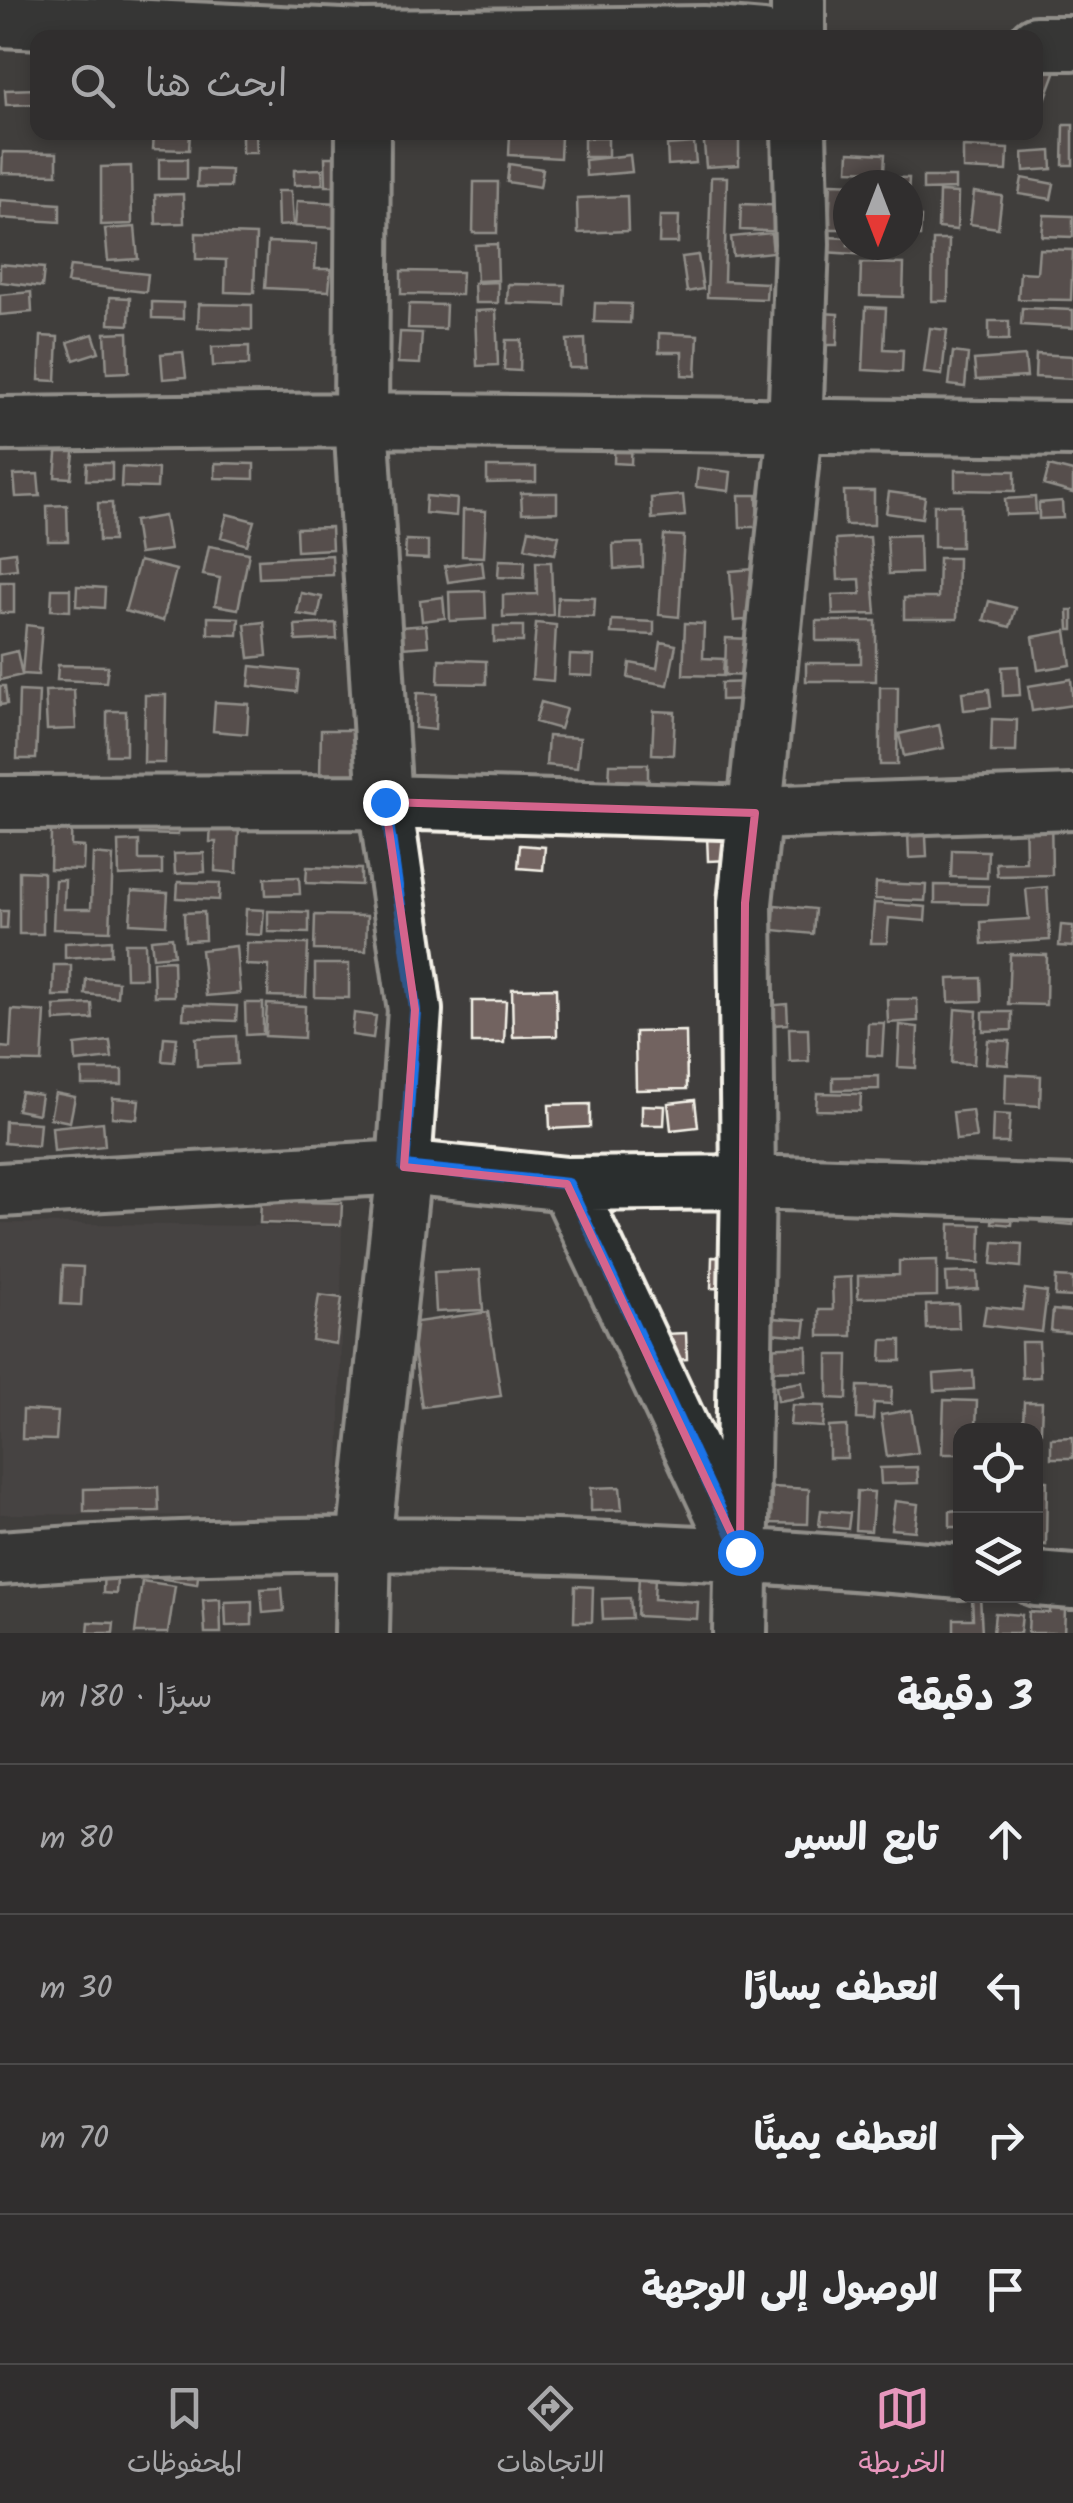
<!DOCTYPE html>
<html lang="ar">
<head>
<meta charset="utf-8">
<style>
	body { margin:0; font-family:Kalam,"Playpen Sans Arabic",sans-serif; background:#3c3a3a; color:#f1f3f6; direction:rtl }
	.controls { position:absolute; right:30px; bottom:30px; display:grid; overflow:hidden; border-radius:20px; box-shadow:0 5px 15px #0003 }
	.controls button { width:90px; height:90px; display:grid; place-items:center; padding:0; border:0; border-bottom:2px solid #4b4a4a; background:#302e2e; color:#f1f3f6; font:50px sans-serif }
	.compass { position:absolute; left:833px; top:170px; width:90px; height:90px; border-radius:50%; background:#302e2e; box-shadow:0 5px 15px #0003; rotate:180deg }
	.stop { position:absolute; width:30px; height:30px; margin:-22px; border:8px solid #1a73e8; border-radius:50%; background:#fff }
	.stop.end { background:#1a73e8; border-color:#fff; box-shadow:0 2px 10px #0008 }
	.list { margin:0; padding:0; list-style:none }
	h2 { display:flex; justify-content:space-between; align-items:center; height:130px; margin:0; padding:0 40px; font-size:42px }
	h2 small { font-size:32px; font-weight:400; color:#a8a8aa }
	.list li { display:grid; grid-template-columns:65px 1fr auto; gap:30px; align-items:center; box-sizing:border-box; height:150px; padding:0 40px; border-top:2px solid #4b4a4a }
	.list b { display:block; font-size:38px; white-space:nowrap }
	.list em { font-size:32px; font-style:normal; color:#a8a8aa }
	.icon { flex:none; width:55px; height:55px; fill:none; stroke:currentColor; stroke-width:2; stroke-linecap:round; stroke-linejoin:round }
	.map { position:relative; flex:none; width:1073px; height:1633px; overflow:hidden; direction:ltr }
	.search { position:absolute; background:#302e2e; box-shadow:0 5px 15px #0003; left:30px; right:30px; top:30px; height:110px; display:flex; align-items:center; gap:25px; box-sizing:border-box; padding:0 35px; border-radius:20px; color:#a8a8aa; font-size:38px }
	.sheet { height:730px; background:#302e2e }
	nav { display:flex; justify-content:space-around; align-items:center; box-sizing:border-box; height:140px; border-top:2px solid #4b4a4a; background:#302e2e; font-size:28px; color:#a8a8aa }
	nav a { display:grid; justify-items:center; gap:5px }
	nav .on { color:#e797bd }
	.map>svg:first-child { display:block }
</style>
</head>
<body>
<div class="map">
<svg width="1073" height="1633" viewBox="0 0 1073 1633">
	<rect width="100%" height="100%" fill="#403e3d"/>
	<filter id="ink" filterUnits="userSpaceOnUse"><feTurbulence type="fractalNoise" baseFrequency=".01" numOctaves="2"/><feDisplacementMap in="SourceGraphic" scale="20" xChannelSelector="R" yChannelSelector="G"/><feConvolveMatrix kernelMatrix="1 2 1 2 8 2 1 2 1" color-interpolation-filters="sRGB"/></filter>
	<g filter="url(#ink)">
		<path fill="#4f4948" d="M0,1223l342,4 -3,290 -339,-3z"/>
		<path fill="#726460" stroke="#f4f1e8" stroke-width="2.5" d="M1040,64l16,6 -14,38 -6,-3z
			M38,89v15l-32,1 -1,-15z
			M1064,125h9v40h-10z
			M173,132h17l-1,18 -36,-1 1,-15z
			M242,132h14l1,21h-15z
			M703,132h36v33l-33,2z
			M975,132h37v5l-38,-1z
			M510,134l51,2 -1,22 -51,-3z
			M584,138h24v19h-24z
			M694,143l2,20 -28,2 -1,-20z
			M963,147l45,2 -1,22 -44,-2z
			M1051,151l1,18 -28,2 -1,-18z
			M3,152l54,1v21l-55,-1z
			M849,152l36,2 -1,17 -36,-1z
			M630,155l2,17 -46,4 -1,-16z
			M325,157h13l1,29h-13z
			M159,159h28v20h-28z
			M509,164l34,5 -3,18 -33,-5z
			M131,166l1,58 -31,1v-58z
			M198,169l33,1 -1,17h-33z
			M322,169l1,15 -29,1v-15z
			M711,177h16l-3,104 43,2 -1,16 -59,-2z
			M875,177l34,1 -1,20v-13h-34z
			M923,177h32v12l-32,1z
			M1022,178l32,6 -3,15 -32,-5z
			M474,182h24l-1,51h-24z
			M831,183l29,1 -12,1v44h-19z
			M277,191h14l2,34 -15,1z
			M939,192l19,1 -1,37 -19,-2z
			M974,192l28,4 -4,32 -28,-4z
			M183,194l1,29 -28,1 -1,-29z
			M627,196l1,35 -50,2 -1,-35z
			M0,200l60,4v18l-60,-4z
			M297,201l42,2 -1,25 -43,-2z
			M741,204l51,2 -1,26 -51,-2z
			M1044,215l29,1v21l-31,-1z
			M660,216h19l-1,27h-19z
			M908,216l13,1 -1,19h-12z
			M135,227l3,32 -30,2 -3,-32z
			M196,233l60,2 -2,58 -29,-1 1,-32 -30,-1z
			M771,233l2,19 -40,4 -2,-19z
			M825,237l23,1v7h37v11l-61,-4z
			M933,240h16l-1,61h-16z
			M268,242l49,2 -2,25h16l-2,22 -64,-3z
			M497,244l1,36 -21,1 -2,-36z
			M1039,249l34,1 -2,50 -53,-1 2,-27 17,1z
			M698,255l5,34 -16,3 -5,-35z
			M861,263l43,1 -1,33 -43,-1z
			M0,264l44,4 -2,19 -42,-5z
			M70,266l78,8 -2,18 -79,-9z
			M401,271l61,1 -1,23 -60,-1z
			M498,282v21h-23l-1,-20z
			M508,284l57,1 -1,20 -57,-2z
			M31,292l1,20 -32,3v-20z
			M110,297l20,1 -1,27 -20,-1z
			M152,302l31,1v16l-31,-1z
			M595,303l36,1 -1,19 -36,-1z
			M199,304l53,1v25l-54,-2z
			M409,304l37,1 -1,24 -37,-1z
			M866,307l20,1 -2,41 19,1 -1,22 -39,-2z
			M1022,308l51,2v18l-52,-3z
			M496,310l2,55 -21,1 -2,-55z
			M822,313l16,1 -1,31h-16z
			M989,321h20v19h-20z
			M930,328l17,2 -5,45 -18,-2z
			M128,332l1,40 -22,1 -2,-40z
			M400,332l22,1 -2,31 -22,-1z
			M659,333l39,2 -2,41 -14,-1v-23h-23z
			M93,334l6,18 -25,8 -6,-18z
			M41,336l17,1 -2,44 -17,-1z
			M585,339l1,29h-17l-2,-28z
			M506,340h15l-1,31 -16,-1z
			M249,346v19l-36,1 -1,-19z
			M183,352l3,25 -23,2 -2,-25z
			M953,352l15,2 -3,33 -16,-2z
			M1036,354l37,2v23l-38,-2z
			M1025,356l2,21 -51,3 -2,-20z
			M615,432l17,1 -1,31 -17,-1z
			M58,444l17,2 -4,32 -16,-1z
			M87,463h25v17h-26z
			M215,463l39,1v15l-39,-1z
			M1049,466l24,6v21l-29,-8z
			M122,467l36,2 -1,19 -36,-1z
			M487,467h49v15l-49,1z
			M698,468l33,4 -2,19 -33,-4z
			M955,470l60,1v20l-60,-1z
			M38,474l2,22 -24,1 -2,-22z
			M844,491h30v34h-29z
			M889,492l36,5 -3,21 -36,-5z
			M521,493h36v19l-35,1z
			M683,495l2,21 -33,3 -1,-21z
			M739,495h18l1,32h-18z
			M426,496l31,3 -1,17 -31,-3z
			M1035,497l1,17 -30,1 -1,-16z
			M1062,501l1,17 -24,1v-16z
			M98,503h14l1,38h-14z
			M67,505l1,36h-20l-1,-35z
			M934,505h27v42h-27z
			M463,510l23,1 -2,46 -22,-1z
			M227,514l27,7 -7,24 -26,-8z
			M164,516l6,34 -31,4 -5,-33z
			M331,527l1,22 -35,2 -1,-23z
			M529,529l30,7 -4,18 -30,-6z
			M664,535l20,1 -5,81 -20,-2z
			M919,535l1,38 -31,1 -2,-38z
			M870,537l6,77 -43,1 -1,-20 29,-1 -1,-15 -22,1 -2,-41z
			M406,540l22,1v18l-23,-1z
			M642,543l1,24 -29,2 -1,-25z
			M209,546l40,7 -11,56 -23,-4 5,-27 -17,-3z
			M15,552l2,17 -17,2v-17z
			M332,555l1,20 -74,3 -1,-19z
			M939,558h19l-1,61h-53v-21h34z
			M499,560l26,1 -1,17 -26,-1z
			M139,561l37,9 -13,51 -38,-10z
			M482,561l2,16 -36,5 -3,-16z
			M536,562h15l2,53 -50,2v-22l34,-1z
			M754,569l4,50 -24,2 -4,-50z
			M0,582h14v31h-14z
			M77,586l28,2 -1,20 -28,-2z
			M52,589h18v22l-19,-1z
			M485,591l1,28 -36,2 -1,-29z
			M301,593l21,4 -4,20 -21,-3z
			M443,597l2,21 -23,3 -2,-21z
			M558,597l37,1 -1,19 -37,-1z
			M989,601l27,7 -6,19 -26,-7z
			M1068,610h5v20h-4z
			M208,617l31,1 -1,17 -30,-1z
			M612,620l42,2v13l-43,-2z
			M816,621h60v60h-70v-18h55v-22h-45z
			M264,622l3,34 -18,2 -4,-34z
			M336,623l1,16 -41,2 -1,-16z
			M536,623l20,2 -3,56 -21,-2z
			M685,623l19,1 -1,34 21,1 -1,17 -40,-1z
			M26,625l16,2 -4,48 -16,-1z
			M426,625l2,21 -26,2 -1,-21z
			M494,626h29v16h-29z
			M1066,631l5,34 -33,5 -5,-33z
			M726,638l25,1v37l-26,-1z
			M661,642l15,3 -8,40 -40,-7 2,-15 27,5z
			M17,651l5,24 -22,5v-25z
			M570,655l24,1 -1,20 -24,-1z
			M439,659l47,2v23l-48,-1z
			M58,665l50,1 -2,16 -49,-2z
			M251,666l48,5 -2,21 -48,-6z
			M1018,666l2,29 -17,1 -1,-29z
			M1071,679l2,26 -41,6 -4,-25z
			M755,682v17l-34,1v-17z
			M0,686h5l2,18 -7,1z
			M880,687h18l-1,78h-17z
			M989,689l2,18 -27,3 -2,-18z
			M74,690l2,39 -29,1 -2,-39z
			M19,691l20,1 -3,67h-19z
			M417,693l20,1 -2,36 -20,-2z
			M145,695h21l-1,68h-21z
			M215,702l34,2 -2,30 -34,-3z
			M541,702l25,7 -6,20 -25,-7z
			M107,711h19v44h-19z
			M654,711l21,1 -2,43 -21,-1z
			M992,719l25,1 -1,32h-25z
			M939,725l5,23 -40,8 -5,-22z
			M321,730h39v46h-40z
			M548,736l32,2 -3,30 -31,-3z
			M610,764h38v19l-39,-1z
			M52,799l20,1 -1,46 13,1 -1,23 -33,-1z
			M212,802l28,1 -3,70 -22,-2 1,-29h-6z
			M141,813l37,1v21l-38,-1z
			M1025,813h26l1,62 -55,1 -1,-13 30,-1z
			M925,816l2,41 -18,1 -1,-25z
			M730,834l1,26 -23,1 -1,-25z
			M139,841v19h23v14l-43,2 -1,-34z
			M520,845l25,2 -2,23 -25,-2z
			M952,850l36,1 -1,27 -36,-1z
			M204,853l1,19 -30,2 -1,-20z
			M93,854l20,2 -3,75 -57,-2 2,-49h10l-1,29h27z
			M307,867l54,2v16l-55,-2z
			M19,871l24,1v62h-24z
			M299,877l1,17 -34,1 -1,-17z
			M178,882l42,1 -1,17 -42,-2z
			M876,883l50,2 -1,16 -50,-2z
			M935,885l54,1 -1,18 -53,-1z
			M1047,887l3,53 -68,4 -1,-22 48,-3 -3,-30z
			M132,891l36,2 -2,32 -36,-2z
			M874,903l52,4 -1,14 -36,-3 -2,25h-16z
			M775,905l40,4 -2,25 -40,-4z
			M246,909l18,1 -2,25 -17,-1z
			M0,911h8l-1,18h-7z
			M268,911l41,1v21l-41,-1z
			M204,912l1,28 -20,1 -1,-28z
			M315,915l52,1 -1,35 -52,-1z
			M1061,925l12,1v21l-14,-1z
			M172,937l2,18 -21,2 -2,-18z
			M111,940v15l-46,3v-15z
			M125,943h20l1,35h-20z
			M247,943l61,1 -2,53 -38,-1 1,-30 -23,-1z
			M236,946l4,47 -34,3 -5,-46z
			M1010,954l37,1 -1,50 -38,-1z
			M173,960l1,36h-20l-1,-35z
			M315,964h34v34l-34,-1z
			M54,965h17v31h-18z
			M981,978l1,23 -33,1 -1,-23z
			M86,979l32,3 -1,15 -32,-3z
			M556,988l1,48 -44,1 -1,-48z
			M887,999h30l1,22 -30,2z
			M472,1001h34l-2,42h-32z
			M245,1003h18v31l-17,1z
			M92,1004l1,15 -38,2 -1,-15z
			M184,1004l53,2 -1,15 -53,-2z
			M267,1004l38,2 -1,32 -39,-2z
			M787,1004l1,20 -31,2 -2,-19z
			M955,1009l22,2 -3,53 -22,-1z
			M12,1010l33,2 -3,50 -42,-1v-14l10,1z
			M983,1012h29v18l-29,1z
			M354,1013l22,3 -3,22 -21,-3z
			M868,1023h16l-2,33 -15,-1z
			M900,1025l18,2 -2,41 -18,-1z
			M789,1028h19l1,33 -19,1z
			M686,1031l1,58 -51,1 -1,-58z
			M236,1036l1,28 -40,2 -1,-28z
			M164,1037l13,1 -3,24 -12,-1z
			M988,1040l22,1 -2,24 -22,-2z
			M110,1041l2,17 -36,4 -1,-17z
			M82,1070h40v15h-40z
			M1006,1074l35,2 -1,30 -35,-2z
			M879,1076v13l-46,1v-13z
			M21,1092l20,3 -3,19 -21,-4z
			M55,1093l20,4 -5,25 -20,-4z
			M817,1093l44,1 -1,17 -44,-1z
			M113,1098l26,2 -2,19 -25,-2z
			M695,1100l3,27 -27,3 -3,-27z
			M590,1104v23l-40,2 -1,-24z
			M642,1105l23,1 -1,19h-22z
			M972,1110l4,28 -20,2 -3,-28z
			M993,1114l17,1 -2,28h-16z
			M5,1121l35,2 -2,23 -34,-3z
			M103,1122l2,24 -51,5 -2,-24z
			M261,1201l81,2 -1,22 -81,-2z
			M994,1204l20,2 -2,19 -20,-2z
			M1041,1206l32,3v16l-33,-3z
			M950,1224l31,1 -1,38 -31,-2z
			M994,1242l28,2 -1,23 -29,-3z
			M712,1257l20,1 -1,31 -20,-1z
			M937,1260v36l-79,2v-22l41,-1v-14z
			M63,1266l20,1 -2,38 -20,-1z
			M480,1270l3,40 -47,2 -2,-40z
			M977,1272l1,17 -31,2 -1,-18z
			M851,1277l1,59h-33v-26h14l-1,-32z
			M1056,1277l17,1v19l-18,-1z
			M1025,1289l22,3 -5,40 -59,-7 3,-19 36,4z
			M319,1295l23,3 -6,46 -24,-4z
			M958,1304l1,24 -32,1 -1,-24z
			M1053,1310l20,2v21l-22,-2z
			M488,1312l13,84 -79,11 -12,-84z
			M771,1318l35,2 -2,16 -34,-3z
			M686,1333l1,26 -23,2 -1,-27z
			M882,1340h19v21h-20z
			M1021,1342h18l1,35 -18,1z
			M807,1346v24l-44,1 -1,-23z
			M828,1355h20l-1,44 -19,-1z
			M973,1371l1,18 -39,2 -1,-17z
			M802,1382l2,15 -26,4 -2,-15z
			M858,1386l34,1 -1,17 -17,-1 -1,17 -16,-1z
			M944,1400l33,1 -1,29h-16v24h-18z
			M1024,1402h18l-2,54h-4v-26h-45l1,-6 31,2z
			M792,1405l33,1 -2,21 -33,-2z
			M23,1410l35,2 -2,28 -34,-1z
			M911,1410l7,43 -31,4 -6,-42z
			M847,1426v32h-18v-31z
			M1073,1437v21h-22v-20z
			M917,1467l1,16 -37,1 -1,-16z
			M1036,1481h11l-1,64 -10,-1z
			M158,1487l1,24 -75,1v-23z
			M620,1487l2,23 -31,1v-23z
			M772,1487l37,2 -1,35 -37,-1z
			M857,1491l17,1 -3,39 -16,-1z
			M895,1501l23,3 -3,27 -24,-2z
			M821,1510l29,3 -2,16 -29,-3z
			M960,1510v17h-10v-16z
			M161,1557l39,6 -3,21 -39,-6z
			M104,1564h14l-2,30 -13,-1z
			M639,1576l16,1 -1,22 44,3 -1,17 -60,-3z
			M142,1581l33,5 -7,47h-33z
			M575,1586l18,1 -1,35h-18z
			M282,1588l2,23 -21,2 -2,-24z
			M945,1588l15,8h20l2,37h-28v-14h19l-1,-22 -26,1z
			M1051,1588l15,1 -2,44h-36l1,-21 21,1z
			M630,1598l2,21 -29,1 -1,-21z
			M220,1599l1,34h-16l-2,-33z
			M252,1601v24l-26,1 -1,-24z
			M995,1613l27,2 -2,18h-27z
			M89,1622l25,1 -1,10h-25z"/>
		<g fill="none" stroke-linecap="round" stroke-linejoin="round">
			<defs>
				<path id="minor" d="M0,20l363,17 340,-4 60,5
					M798,38v-38
					M1036,43h37
					M0,424l361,-4 712,9
					M0,803l385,-1 370,11 318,-11
					M567,1184l168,358
					M0,1190l404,-23 163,17 181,-2 325,11
					M0,1558c320,-24 641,-15 960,14
					M1036,1579l37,3
					M362,1633l2,-90 40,-376 11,-157 -30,-208 -24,-382 2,-288
					M740,1633l8,-451 -3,-279 50,-475 7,-184 -3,-112"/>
			</defs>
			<use href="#minor" stroke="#f4f1e8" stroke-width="60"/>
			<use href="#minor" stroke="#2a2d2e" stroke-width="52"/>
		</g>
	</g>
	<g fill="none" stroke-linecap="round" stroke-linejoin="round" filter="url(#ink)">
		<path stroke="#1a73e8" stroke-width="12" d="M385,802l30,208 -11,157 164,17 172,368"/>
	</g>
	<path d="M0 0H1073V1633H0ZM385,802l370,11 -10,90 -5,649 -173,-368 -163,-17 11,-157z" fill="#403e3d" fill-opacity=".55" fill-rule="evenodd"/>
	<path fill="none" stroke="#d4648c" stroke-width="8" stroke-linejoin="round" d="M385,802l370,11 -10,90 -5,649 -173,-368 -163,-17 11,-157z"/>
</svg>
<div class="controls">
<button><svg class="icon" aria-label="locate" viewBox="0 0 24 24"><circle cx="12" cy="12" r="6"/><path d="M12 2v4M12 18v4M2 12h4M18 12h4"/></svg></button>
<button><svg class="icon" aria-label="layers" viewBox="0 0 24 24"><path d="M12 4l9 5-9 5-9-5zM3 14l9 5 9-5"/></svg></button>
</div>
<svg class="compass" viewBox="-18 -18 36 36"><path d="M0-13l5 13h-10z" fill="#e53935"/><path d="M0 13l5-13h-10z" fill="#a8a8aa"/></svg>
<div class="stop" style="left:740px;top:1552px"></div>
<div class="stop end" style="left:385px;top:802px"></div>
<div class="search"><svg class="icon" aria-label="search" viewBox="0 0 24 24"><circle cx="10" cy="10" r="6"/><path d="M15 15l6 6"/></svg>ابحث هنا</div>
</div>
<section class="sheet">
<h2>3 دقيقة<small>سيرًا · 180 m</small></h2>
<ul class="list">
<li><svg class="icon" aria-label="ahead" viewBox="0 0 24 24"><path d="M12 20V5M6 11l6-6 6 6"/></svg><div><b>تابع السير</b></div><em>80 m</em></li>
<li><svg class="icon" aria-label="left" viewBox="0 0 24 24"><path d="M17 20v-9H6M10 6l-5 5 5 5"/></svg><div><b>انعطف يسارًا</b></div><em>30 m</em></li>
<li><svg class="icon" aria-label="right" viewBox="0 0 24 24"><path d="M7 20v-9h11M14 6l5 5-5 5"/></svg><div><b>انعطف يمينًا</b></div><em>70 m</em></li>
<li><svg class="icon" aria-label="arrive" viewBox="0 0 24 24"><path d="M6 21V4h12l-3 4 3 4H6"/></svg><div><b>الوصول إلى الوجهة</b></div></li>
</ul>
</section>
<nav>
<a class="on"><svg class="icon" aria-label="map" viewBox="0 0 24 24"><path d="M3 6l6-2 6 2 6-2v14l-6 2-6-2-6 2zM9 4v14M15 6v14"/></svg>الخريطة</a>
<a><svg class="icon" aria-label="directions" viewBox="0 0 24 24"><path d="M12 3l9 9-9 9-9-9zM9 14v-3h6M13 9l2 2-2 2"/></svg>الاتجاهات</a>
<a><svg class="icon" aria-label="saved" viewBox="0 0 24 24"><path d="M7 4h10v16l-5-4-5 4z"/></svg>المحفوظات</a>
</nav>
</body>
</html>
